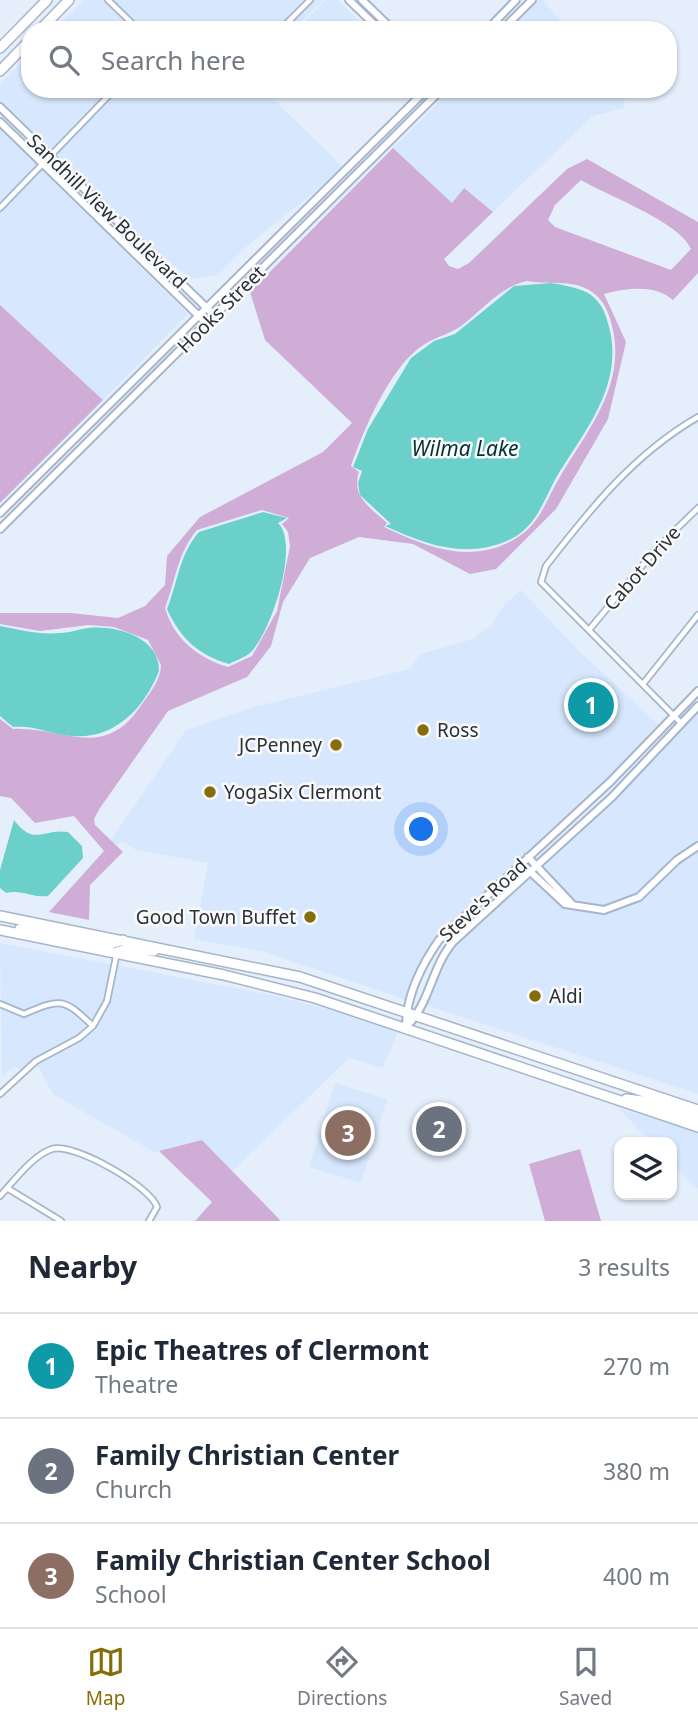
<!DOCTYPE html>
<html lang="en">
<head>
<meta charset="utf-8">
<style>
	body { margin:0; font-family:"Noto Sans",sans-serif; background:#f6f6f7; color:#1f2937 }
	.controls { position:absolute; right:21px; bottom:21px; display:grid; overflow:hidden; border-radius:14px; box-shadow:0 2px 5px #0004 }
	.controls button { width:63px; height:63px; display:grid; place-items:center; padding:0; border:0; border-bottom:2px solid #e0e1e3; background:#fff; color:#1f2937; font:35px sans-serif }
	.you { position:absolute; left:422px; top:830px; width:24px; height:24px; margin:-18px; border:5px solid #fff; border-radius:50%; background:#1a73e8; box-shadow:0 0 0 10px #1a73e833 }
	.badge { display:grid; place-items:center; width:46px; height:46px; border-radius:50%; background:#866d0b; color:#fff; font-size:23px; font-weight:700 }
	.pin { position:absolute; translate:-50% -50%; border:4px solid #fff; box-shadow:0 2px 7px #0006 }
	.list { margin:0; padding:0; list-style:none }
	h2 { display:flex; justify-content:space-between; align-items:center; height:91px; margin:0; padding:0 28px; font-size:30px }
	h2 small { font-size:23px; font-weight:400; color:#747a83 }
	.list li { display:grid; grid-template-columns:46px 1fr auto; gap:21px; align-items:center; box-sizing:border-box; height:105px; padding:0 28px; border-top:2px solid #e0e1e3 }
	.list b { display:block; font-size:26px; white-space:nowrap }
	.list p { margin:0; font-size:23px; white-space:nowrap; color:#747a83 }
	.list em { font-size:23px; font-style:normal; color:#747a83 }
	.icon { flex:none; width:38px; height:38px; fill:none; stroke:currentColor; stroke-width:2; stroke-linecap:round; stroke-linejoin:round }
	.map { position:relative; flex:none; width:698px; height:1221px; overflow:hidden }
	.search { position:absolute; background:#fff; box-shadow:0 2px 5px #0004; left:21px; right:21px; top:21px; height:77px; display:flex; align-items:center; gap:18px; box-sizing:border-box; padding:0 24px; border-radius:28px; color:#747a83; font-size:26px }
	.sheet { height:406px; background:#fff }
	nav { display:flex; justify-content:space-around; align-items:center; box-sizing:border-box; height:98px; border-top:2px solid #e0e1e3; background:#fff; font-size:19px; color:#747a83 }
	nav a { display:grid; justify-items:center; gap:4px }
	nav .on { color:#866d0b }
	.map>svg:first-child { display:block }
</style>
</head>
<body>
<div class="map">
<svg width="698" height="1221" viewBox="0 0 698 1221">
	<rect width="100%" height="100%" fill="#e5eefb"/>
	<path fill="#d7e8fe" d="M83,0h240l-30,30h-239z
		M325,0h13l30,30h-50l-7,-3 -6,-6z
		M536,0h6l28,30h-64z
		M30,54v35h233l81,79 -98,79 -28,28 -27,4 -67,-55 -124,-121v-19z
		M452,89h173l-1,19 -31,8 -100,96 -29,-24 -12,16 -59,-56z
		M0,129l188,185 -85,86 -103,-95z
		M521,590l57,60 81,75 -47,51 -174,160 -17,25 -15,39 -145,-49 -67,-12 14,-76 -72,-13 -14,-9 -6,4 -5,-5 75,-110 68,-23 156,-38 10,-15 53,-15 19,-15 13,-20z
		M698,709v134l-23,15 -38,37 -34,12 -29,-5 -34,-35 74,-67z
		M698,850v244l-273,-89 17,-42 10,-14 78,-73 34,30 41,7 36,-13 38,-38z
		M0,943l272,52 71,18 55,19 -15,36 -34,-10 -117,113 -30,-31 -48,12 -101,-58 -18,-33 -12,11 -9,-6 -12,11z
		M335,1083l52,16 -26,84 -52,-16z
		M618,1108l80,24v57l-26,-26v-21h-21z"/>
	<path fill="#d0add6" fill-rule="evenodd" d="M393,148l59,55 12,-15 29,24 -49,47 5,7 9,3 11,-6 98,-94 20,-10 111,63v51l-25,27c-18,-16 -47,-12 -69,-6l22,48 -18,77 -52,90 -60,60 -26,5 -57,-30 -54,-7 -49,21 -27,44 -12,44 -24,31 -79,34 -68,97 -6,11 1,6 28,27 -33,33 -1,35 -40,-8 55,-61 -30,-35 -39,7 -24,-25 -11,-2v-77l13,10c50,-3 91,34 129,-25 8,-11 19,-25 19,-39l-13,-25 -34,-13 -25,-2 -49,6 -40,-7v-11h71l47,5 27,-12 20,-21 2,-29 33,-39 123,-65 29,-29 -87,-83 -15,-48zM581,180c27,16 99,42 110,69l-20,21 -116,-43 -7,-7 7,-15zM527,281c23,5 50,-4 70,15 10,10 13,21 16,34 12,56 -25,100 -52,145 -15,24 -20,49 -46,64 -44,26 -89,8 -131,-12l3,-4c-17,-16 -36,-26 -28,-51l-8,-6c12,-35 39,-99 71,-120 14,-10 30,-12 43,-23 19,-15 37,-37 62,-42zM262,510l27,8 -7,6 6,8 2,14 -13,65 -25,45 -24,11c-30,-9 -54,-28 -63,-59 11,-28 12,-54 32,-78z
		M0,305l103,95 -103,103z
		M202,1140l78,80 -1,1h-84l17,-19 -53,-51z
		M580,1149l21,72h-56l-16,-57z"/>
	<path fill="#6bd0ca" d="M551,283c36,6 51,10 59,48 12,54 -23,97 -50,140 -15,24 -21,54 -49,68 -44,21 -84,6 -126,-13l6,-2 -31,-29 -2,-12 4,-12 -9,-4 15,-38 43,-71 23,-17 21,-7 59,-48z
		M263,512l24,6 -9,5c22,21 -6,106 -26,128 -5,6 -16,9 -23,13 -31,-9 -49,-26 -62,-55 11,-27 12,-54 32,-77z
		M0,626c20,4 40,9 60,7 10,0 19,-4 28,-5 28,-3 72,9 71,43 -15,38 -45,69 -88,65 -22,-2 -35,-11 -58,-9l-13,-11z
		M14,820c20,27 30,8 54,12l14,14 1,12 -35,38c-15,2 -27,-7 -42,-3l-6,-5v-18z"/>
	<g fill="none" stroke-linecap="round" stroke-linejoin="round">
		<defs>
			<path id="street" d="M108,0l31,30
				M280,30l30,-30
				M0,208l115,-119
				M589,630l67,-81 42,-41
				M643,684l55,-69
				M681,723l-140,-141 5,-16c45,-58 88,-112 152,-149
				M0,1004l24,10c38,-16 39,-16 69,12
				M0,1094l36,-33 43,-23 14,-12 14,-25 10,-49
				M7,1188l54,33
				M0,1196c14,-15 33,-41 52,-47 22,-7 99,38 105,58l-8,14"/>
			<path id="secondary" d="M349,0l31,30
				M362,0l31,30
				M487,30l29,-30
				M502,30l30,-30
				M0,107l214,208
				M0,122l206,201
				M0,513l427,-424
				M0,529l442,-440
				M528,857l45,48
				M521,863l44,41 39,6 35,-13 38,-37 21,-14
				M406,1027c0,-32 15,-61 33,-87l171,-158 88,-91
				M406,1027c24,-23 25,-59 47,-85l159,-145 86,-91"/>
			<path id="highway" d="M40,30l29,-30
				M0,48l47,-48
				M0,71l30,-31
				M0,916l300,61 398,133
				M20,929l90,15 13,-4
				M0,930l224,45 91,23 383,129
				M117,952l13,-4 24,3
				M626,1099l17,2 55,18"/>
		</defs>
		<use href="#street" stroke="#a6b5ca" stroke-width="8"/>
		<use href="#secondary" stroke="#a6b5ca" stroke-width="10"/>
		<use href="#highway" stroke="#a6b5ca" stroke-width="12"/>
		<use href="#street" stroke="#fff" stroke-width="4.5"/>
		<use href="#secondary" stroke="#fff" stroke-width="6"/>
		<use href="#highway" stroke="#fff" stroke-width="9"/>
	</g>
	<g fill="#866d0b" stroke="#fafafa" stroke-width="2.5">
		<circle cx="423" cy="730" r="7"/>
		<circle cx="336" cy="745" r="7"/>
		<circle cx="210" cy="792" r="7"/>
		<circle cx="310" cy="917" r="7"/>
		<circle cx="535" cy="996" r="7"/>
	</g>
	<g text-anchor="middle" stroke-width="5" stroke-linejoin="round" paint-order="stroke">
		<g font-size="19" fill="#2a3038" stroke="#fafafa">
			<text transform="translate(107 211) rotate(44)" y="7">Sandhill View Boulevard</text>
			<text transform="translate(221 309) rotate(-45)" y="7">Hooks Street</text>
			<text transform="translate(642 568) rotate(-49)" y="7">Cabot Drive</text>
			<text transform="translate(483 900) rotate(-43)" y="7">Steve's Road</text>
		</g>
		<g font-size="19" fill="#2a3038" stroke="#fafafa" text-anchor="start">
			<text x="437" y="737">Ross</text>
			<text x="322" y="752" text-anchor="end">JCPenney</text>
			<text x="224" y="799">YogaSix Clermont</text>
			<text x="296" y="924" text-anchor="end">Good Town Buffet</text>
			<text x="549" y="1003">Aldi</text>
		</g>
		<g font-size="21" font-style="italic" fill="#003230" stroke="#fafafa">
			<text x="465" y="456">Wilma Lake</text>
		</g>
	</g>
</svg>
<div class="controls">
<button><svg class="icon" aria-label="layers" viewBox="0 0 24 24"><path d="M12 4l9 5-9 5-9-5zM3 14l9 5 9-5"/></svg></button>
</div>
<div class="you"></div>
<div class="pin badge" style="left:591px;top:705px;background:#0f9aa8">1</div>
<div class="pin badge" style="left:439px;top:1129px;background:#6b7280">2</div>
<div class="pin badge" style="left:348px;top:1133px;background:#8d6e63">3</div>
<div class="search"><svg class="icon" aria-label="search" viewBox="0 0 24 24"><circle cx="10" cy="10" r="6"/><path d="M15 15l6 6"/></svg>Search here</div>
</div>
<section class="sheet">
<h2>Nearby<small>3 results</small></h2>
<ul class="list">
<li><span class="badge" style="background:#0f9aa8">1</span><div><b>Epic Theatres of Clermont</b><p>Theatre</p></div><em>270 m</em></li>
<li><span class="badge" style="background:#6b7280">2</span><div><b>Family Christian Center</b><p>Church</p></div><em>380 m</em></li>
<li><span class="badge" style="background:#8d6e63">3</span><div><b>Family Christian Center School</b><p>School</p></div><em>400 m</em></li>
</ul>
</section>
<nav>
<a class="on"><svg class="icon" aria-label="map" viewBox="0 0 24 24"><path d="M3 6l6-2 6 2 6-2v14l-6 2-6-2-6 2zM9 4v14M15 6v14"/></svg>Map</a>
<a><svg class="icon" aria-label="directions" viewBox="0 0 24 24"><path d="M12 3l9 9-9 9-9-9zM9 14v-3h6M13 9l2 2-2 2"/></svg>Directions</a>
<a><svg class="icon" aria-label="saved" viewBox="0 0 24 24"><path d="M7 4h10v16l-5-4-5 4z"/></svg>Saved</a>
</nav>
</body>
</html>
